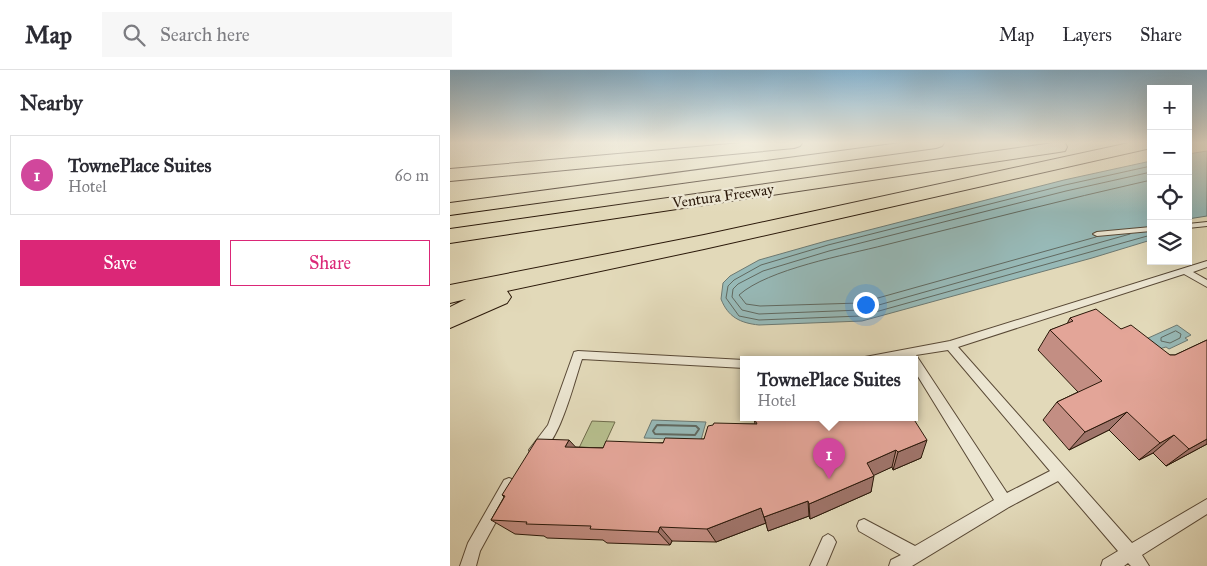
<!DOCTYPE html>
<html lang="en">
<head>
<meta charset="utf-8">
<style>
	body { margin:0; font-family:"IM FELL Great Primer",serif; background:#f7f7f7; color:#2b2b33 }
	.controls { position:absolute; right:15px; top:15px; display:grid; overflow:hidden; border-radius:0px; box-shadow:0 5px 20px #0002 }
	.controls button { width:45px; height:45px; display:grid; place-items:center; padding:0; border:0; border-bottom:1px solid #e1e1e2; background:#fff; color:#2b2b33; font:25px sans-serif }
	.you { position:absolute; left:415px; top:234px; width:18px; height:18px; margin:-12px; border:4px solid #fff; border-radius:50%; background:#1a73e8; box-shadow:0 0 0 8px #1a73e833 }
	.badge { display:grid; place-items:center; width:32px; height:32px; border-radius:50%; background:#db2777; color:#fff; font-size:16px; font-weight:700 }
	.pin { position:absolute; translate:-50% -41px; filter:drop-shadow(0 1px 2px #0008) }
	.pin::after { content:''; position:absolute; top:26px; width:18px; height:15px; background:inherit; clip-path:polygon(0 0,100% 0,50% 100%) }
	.popup { position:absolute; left:290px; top:286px; width:178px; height:65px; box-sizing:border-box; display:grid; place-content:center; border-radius:0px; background:#fff; filter:drop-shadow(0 1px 4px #0005); font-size:16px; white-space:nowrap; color:#7c7c81 }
	.popup b { font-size:19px; color:#2b2b33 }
	.popup::after { content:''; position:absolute; left:50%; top:100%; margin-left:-10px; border:10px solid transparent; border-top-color:#fff }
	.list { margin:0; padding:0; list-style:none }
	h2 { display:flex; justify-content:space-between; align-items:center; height:65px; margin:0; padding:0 20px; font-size:21px }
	h2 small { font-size:16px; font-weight:400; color:#7c7c81 }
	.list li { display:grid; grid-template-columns:32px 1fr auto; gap:15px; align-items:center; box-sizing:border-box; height:80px; margin:0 10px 10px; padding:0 10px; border:1px solid #e1e1e2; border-radius:0px }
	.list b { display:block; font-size:19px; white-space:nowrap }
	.list p { margin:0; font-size:16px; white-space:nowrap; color:#7c7c81 }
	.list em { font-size:16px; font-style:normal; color:#7c7c81 }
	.actions { display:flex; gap:10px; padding:15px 20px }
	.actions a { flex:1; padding:11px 0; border:1px solid #db2777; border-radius:0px; text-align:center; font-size:18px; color:#db2777 }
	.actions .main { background:#db2777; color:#fff }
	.icon { flex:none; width:28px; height:28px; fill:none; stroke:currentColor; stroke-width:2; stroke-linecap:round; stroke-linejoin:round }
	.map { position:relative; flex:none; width:757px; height:496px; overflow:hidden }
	header { display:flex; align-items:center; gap:30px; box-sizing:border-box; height:70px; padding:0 25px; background:#fff; border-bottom:1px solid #e1e1e2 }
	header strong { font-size:24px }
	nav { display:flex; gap:28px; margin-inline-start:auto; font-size:18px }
	.search { width:350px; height:45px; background:#f7f7f7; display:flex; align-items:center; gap:12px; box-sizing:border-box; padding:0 18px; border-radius:0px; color:#7c7c81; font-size:19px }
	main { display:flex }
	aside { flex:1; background:#fff }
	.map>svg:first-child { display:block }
</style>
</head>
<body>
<header>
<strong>Map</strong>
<div class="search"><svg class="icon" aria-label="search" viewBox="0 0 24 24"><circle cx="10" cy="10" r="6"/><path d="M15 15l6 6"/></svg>Search here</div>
<nav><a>Map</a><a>Layers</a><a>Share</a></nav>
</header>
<main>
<aside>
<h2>Nearby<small></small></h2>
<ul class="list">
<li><span class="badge" style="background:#d1479c">1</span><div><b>TownePlace Suites</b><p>Hotel</p></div><em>60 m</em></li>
</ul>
<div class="actions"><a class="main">Save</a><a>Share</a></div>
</aside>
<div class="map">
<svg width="757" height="496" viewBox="0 0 757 496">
	<rect width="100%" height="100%" fill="#e2d9b9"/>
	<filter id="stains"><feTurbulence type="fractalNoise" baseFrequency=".004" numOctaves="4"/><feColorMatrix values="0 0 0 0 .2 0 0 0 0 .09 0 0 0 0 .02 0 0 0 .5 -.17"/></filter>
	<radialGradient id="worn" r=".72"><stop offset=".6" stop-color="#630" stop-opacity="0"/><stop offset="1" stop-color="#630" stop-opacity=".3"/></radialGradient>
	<path fill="#b6be8d" stroke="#706c4c" d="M142,351l23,1 -12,26h-24z"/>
	<path fill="#97b9b7" stroke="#6c7972" d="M757,81v65l-19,3v-65z
		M701,91v79l-59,18 -230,63 -103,4c-19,-2 -31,-8 -38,-26l2,-16 7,-7 29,-16 67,-19 238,-61z
		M727,255l14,10 -6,3 3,2 -19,9 -3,-2 -7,2 -13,-10z
		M202,350l54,2 -5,18 -57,-2z"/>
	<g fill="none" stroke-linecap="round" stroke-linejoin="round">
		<path stroke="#616960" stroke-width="1" d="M701,96l-86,19 -237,60 -67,20 -27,15 -6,6 -2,12 13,18 20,4 102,-4 290,-81
			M680,164l-269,76 -102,4 -17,-4 -10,-13 1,-8 5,-5 25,-13 66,-20 237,-60 85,-19
			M646,167l-236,66 -100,3 -14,-2 -7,-9c29,-26 107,-40 146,-50 89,-22 177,-45 266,-65
			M726,261l5,3 -1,4 -10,5 -9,-2v-3z"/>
		<path stroke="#616960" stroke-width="2" d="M207,355l39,1 3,3 -4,6 -40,-1 -2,-3z"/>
		<defs>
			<path id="service" d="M757,152v4l-19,2v-4z
				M701,157v4l-54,5 -4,-2 4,-2z
				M757,191v6l-14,5 14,8v7l-23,-13 -226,73 174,196 75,-44v15l-65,41 7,11h-18l-3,-3 -4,3h-23l2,-6 15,-9 -60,-70 -49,26 -97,59h-23l2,-6 10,-5 -42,-24 -2,-5 2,-5 5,-2 51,27 79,-46 -80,-130v-10h-6l-2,-3 -15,3h-27l1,-3 85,-16zM498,280l102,121 -43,22 -91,-138z
				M128,281l166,9h2h-2v8l-162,-9c-8,23 -23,88 -46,97l-5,-2 -2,-4 19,-25 25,-70 1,-3z
				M59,408l5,2 2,5 -36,66 -4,15h-16l8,-23 36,-63z
				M378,464l5,3 3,5 -10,24h-16l13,-29z"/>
			<path id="motorway" d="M291,73h61l-2,3 -6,2 -344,33v-12z
				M450,73h44l-2,3 -6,2 -486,67v-12z
				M603,73h12l2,4 -2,4 -6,1 -609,91v-14z
				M679,73h22v5l-447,101 -197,42 4,6 -4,6 -57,25v-21l16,-8 -16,4v-18l254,-50z"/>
		</defs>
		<use href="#service" stroke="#594936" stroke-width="2"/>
		<use href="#motorway" stroke="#2b190a" stroke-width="2"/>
		<use href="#service" fill="#ece6d2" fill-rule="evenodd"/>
		<use href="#motorway" fill="#e2d9b9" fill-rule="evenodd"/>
	</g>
	<path fill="#c38e83" stroke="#2b190a" d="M620,248l51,11 49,26h5l32,-15v104l-41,22 -13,-13 -14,7 -30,-30 -40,20 -26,-30 14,-18 21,-10 -40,-42 12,-20 17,-6z
		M304,348h159l8,40 -28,12 -1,-3 -19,8 -2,17 -61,27 -1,-3 -41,15 -2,-8 -50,19 -44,-1 -2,4 -63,-2 -4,-3 -56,-2 -3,-2 -29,-2 -24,-14 13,-23 -2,-2 74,-48 27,1 101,-9 9,-14 42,-1z"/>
	<path fill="#9f746a" stroke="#2b190a" d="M677,342l-18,18 -40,20 16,-18z
		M724,365l-21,18 -14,7 21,-17z
		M757,369v5l-41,22 23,-17z
		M119,370l16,17 -20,-10z
		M477,370l-6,18 -28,12 5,-18z
		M446,380l-4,17 -28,13 3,-17z
		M424,406l-3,16 -61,27 -1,-15z
		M358,431l1,15 -41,15 -4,-14z
		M311,438l5,15 -50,19 -9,-13z
		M210,457l12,14 -2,4 -12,-13z"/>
	<path fill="#e3a598" stroke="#2b190a" d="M646,239l25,20 10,-4 39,30h5l32,-15v99l-18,10 -15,-14 -14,8 -33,-31 -42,20 -28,-30 45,-21 -52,-51 23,-9 -3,-3z
		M304,348h159l14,22 -29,12 -2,-2 -29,13 7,13 -65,28 -1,-3 -44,16 -3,-9 -54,21 -47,-2 -2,5 -68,-3 1,-3 -65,-2 1,-2 -36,-2 14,-24 -3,-1 35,-56 32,1 -4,7 38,1 3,-7 57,2 2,-5 39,1 4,-13 5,-1 1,-2 43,1z"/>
	<linearGradient id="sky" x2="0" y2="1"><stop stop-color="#87b6d4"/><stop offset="0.51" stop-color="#f2eee0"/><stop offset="1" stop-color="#f2eee0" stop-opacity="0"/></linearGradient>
	<rect width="757" height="142" fill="url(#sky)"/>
	<g text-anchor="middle" stroke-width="5" stroke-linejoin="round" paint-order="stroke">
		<g font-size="15" fill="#2b190a" stroke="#ece6d2">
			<text transform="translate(273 126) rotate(-8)" y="5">Ventura Freeway</text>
		</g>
	</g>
	<rect width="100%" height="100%" filter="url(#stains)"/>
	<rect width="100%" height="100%" fill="url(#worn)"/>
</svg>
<div class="controls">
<button>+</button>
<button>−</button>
<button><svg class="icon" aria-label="locate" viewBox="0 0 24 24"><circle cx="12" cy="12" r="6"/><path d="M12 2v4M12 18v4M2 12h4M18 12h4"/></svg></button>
<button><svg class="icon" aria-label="layers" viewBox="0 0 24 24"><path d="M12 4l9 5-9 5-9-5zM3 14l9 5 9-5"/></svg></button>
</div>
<div class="you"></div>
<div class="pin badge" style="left:379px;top:409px;background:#d1479c">1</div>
<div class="popup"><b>TownePlace Suites</b>Hotel</div>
</div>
</main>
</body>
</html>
